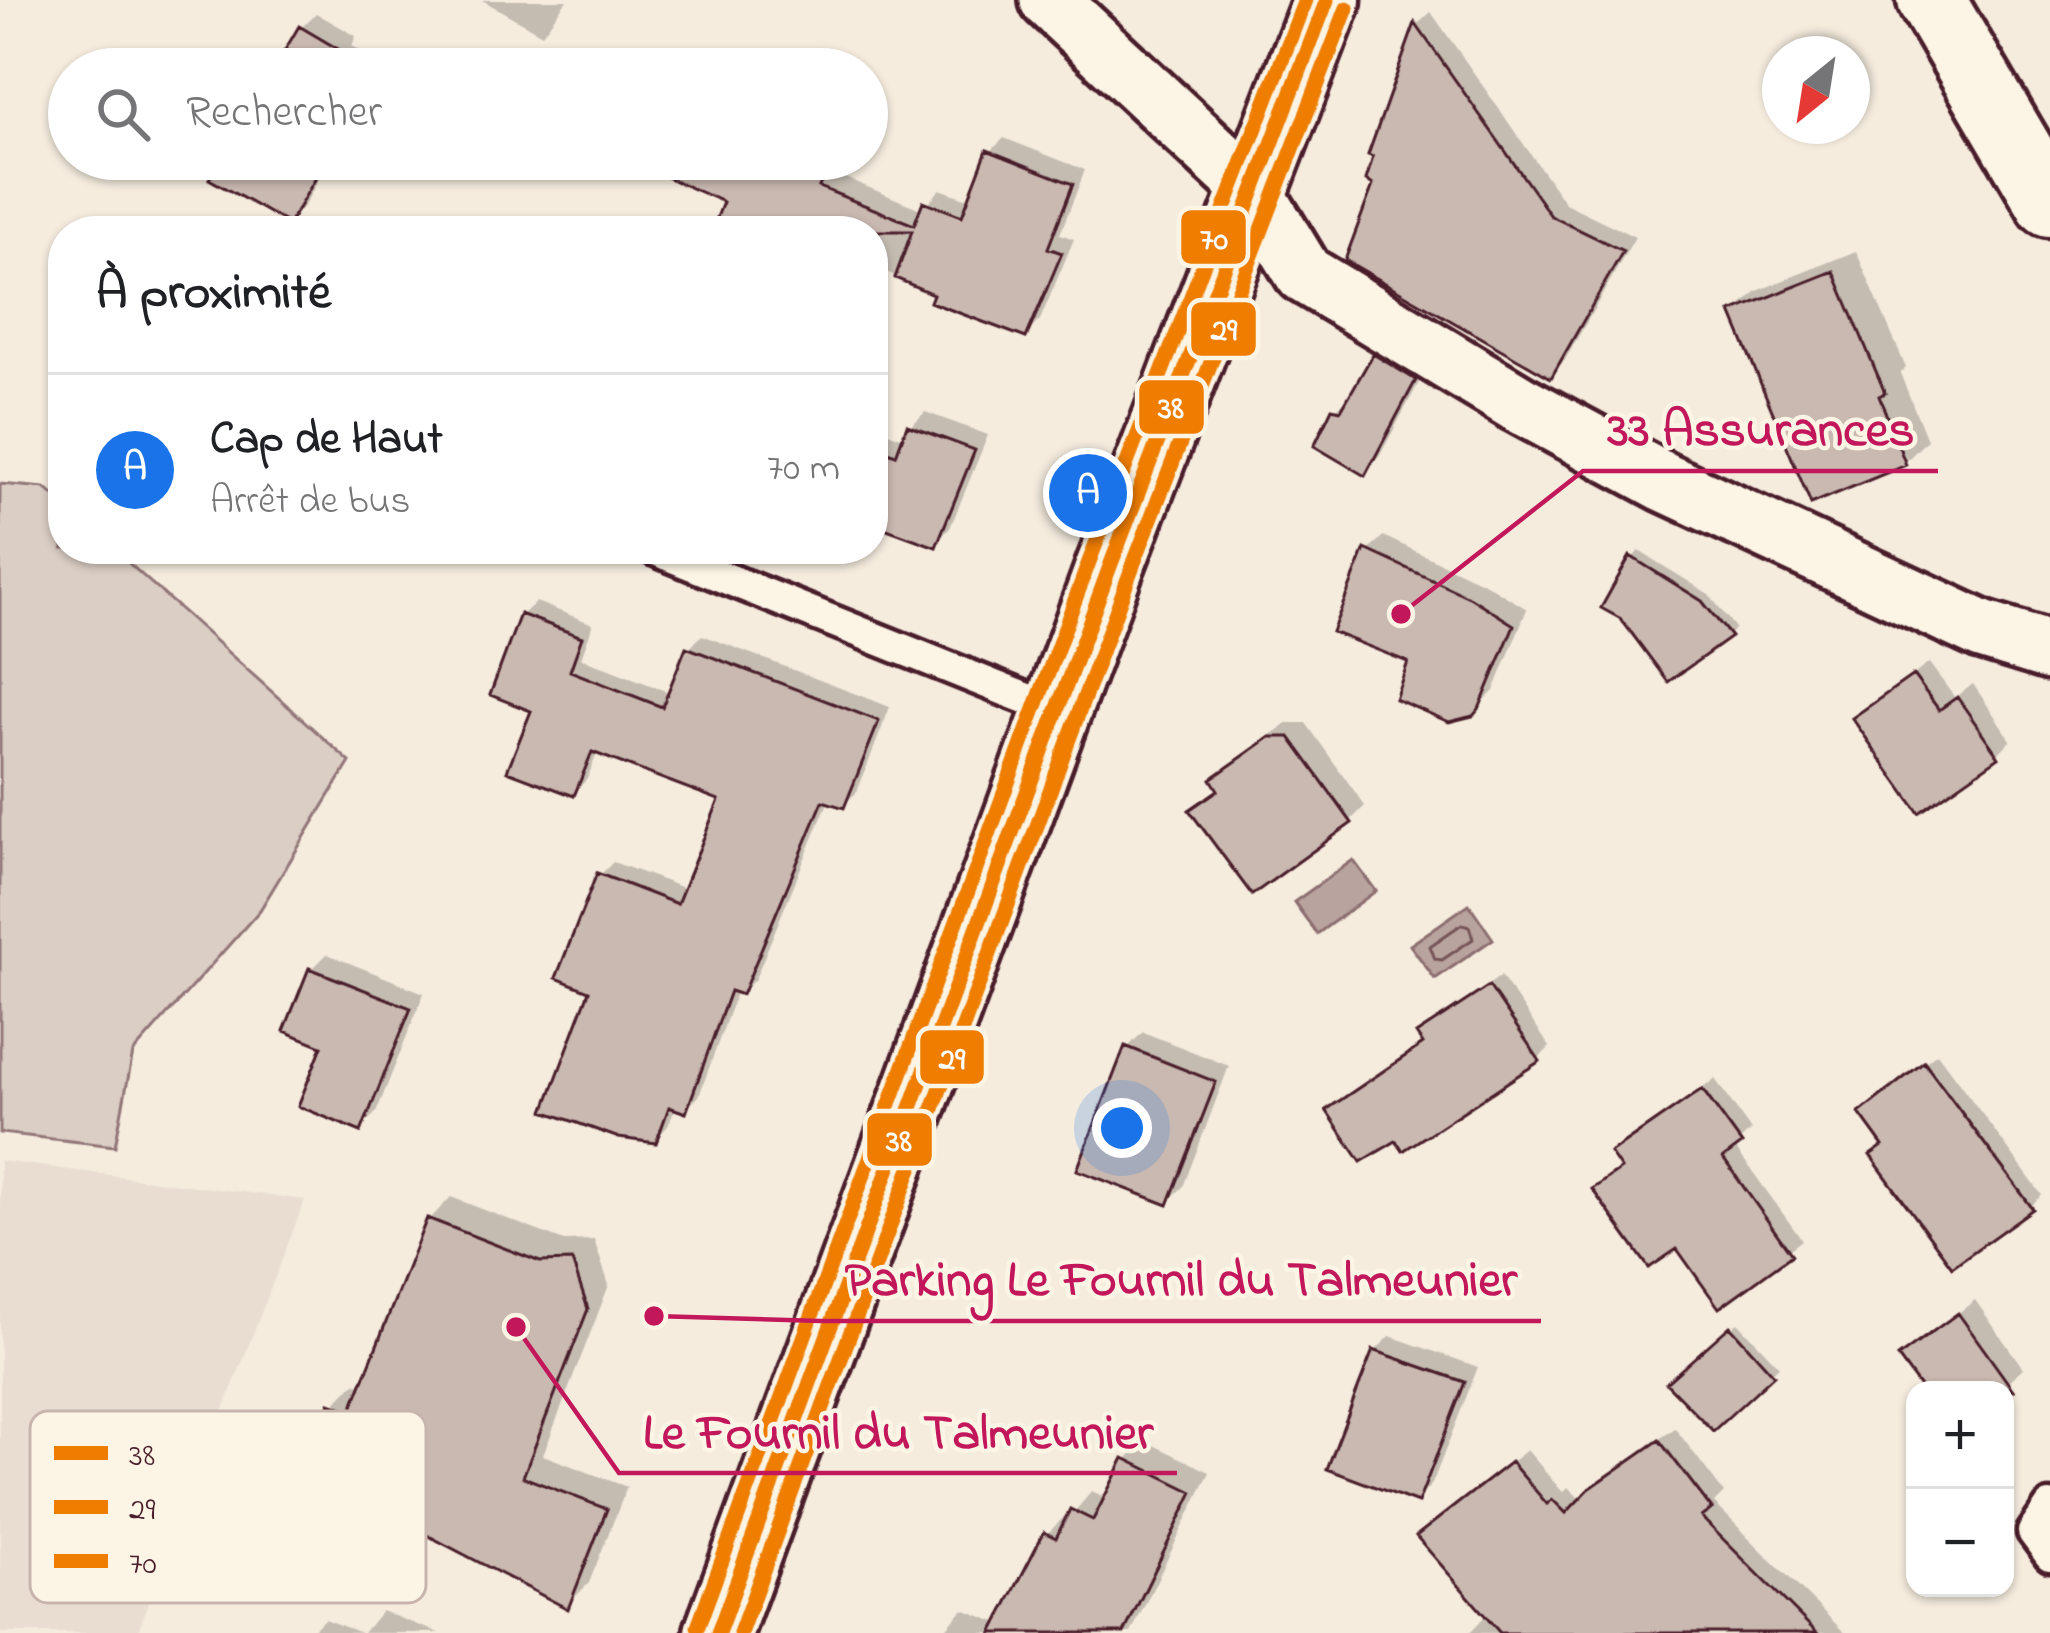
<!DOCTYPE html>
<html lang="fr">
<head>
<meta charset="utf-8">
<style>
	body { margin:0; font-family:"Indie Flower",sans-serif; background:#f2f2f2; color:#202124 }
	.controls { position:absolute; right:36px; bottom:36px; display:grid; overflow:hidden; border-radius:24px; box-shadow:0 3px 9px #0004 }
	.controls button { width:108px; height:108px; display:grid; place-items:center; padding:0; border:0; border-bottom:3px solid #e0e0e0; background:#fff; color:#202124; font:60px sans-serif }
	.compass { position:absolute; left:1762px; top:36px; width:108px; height:108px; border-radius:50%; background:#fff; box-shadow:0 3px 9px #0004; rotate:210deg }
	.you { position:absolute; left:1122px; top:1128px; width:42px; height:42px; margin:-30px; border:9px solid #fff; border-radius:50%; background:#1a73e8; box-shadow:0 0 0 18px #1a73e833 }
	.badge { display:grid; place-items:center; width:78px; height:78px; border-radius:50%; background:#1a73e8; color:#fff; font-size:39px; font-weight:700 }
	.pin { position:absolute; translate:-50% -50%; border:6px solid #fff; box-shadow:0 3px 12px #0006 }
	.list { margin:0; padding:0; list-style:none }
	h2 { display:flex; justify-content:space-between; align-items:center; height:156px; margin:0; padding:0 48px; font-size:51px }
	h2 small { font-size:39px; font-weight:400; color:#757577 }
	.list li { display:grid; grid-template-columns:78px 1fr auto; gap:36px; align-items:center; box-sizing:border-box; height:192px; padding:0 48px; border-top:3px solid #e0e0e0 }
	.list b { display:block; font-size:45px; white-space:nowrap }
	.list p { margin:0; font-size:39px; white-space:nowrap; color:#757577 }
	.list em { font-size:39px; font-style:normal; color:#757577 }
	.icon { flex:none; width:66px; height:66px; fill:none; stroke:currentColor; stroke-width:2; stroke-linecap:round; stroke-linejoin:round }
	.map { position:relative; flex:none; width:2050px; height:1633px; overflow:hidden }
	.search { position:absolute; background:#fff; box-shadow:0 3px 9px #0004; left:48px; top:48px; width:840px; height:132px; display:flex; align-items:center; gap:30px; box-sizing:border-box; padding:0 42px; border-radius:66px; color:#757577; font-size:45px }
	.panel { position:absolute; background:#fff; box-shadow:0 3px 9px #0004; left:48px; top:216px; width:840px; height:348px; border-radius:48px }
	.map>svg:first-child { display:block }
</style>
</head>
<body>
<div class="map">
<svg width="2050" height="1633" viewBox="0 0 2050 1633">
	<rect width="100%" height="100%" fill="#f5ecde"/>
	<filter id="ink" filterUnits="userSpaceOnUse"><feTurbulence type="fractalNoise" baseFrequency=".00833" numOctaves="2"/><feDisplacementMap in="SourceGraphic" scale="24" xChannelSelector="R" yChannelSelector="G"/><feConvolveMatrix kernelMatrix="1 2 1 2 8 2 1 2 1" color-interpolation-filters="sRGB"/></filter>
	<g filter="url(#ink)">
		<path fill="#e8ddd0" d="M0,1161l305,39 -168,433h-137z"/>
		<path fill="#dbcec4" stroke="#927678" stroke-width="3" d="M0,484l45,4 18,16v45h50l237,213 -90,148 -127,143 -18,93 -115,-13z"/>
		<path fill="#b8a39e" stroke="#8c6e70" stroke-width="3" d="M1353,860l23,31 -59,43 -23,-32z
			M1469,904l24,35 -58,40 -25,-34z"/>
		<path fill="#0003" d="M482,0h85l-25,34z
			M1431,12l134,191 70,34 -70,123 -14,14 -174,-191v-28l-5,-2 46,-129z
			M316,13l40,23 -4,10 32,19 -2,4h-105l24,-41z
			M1004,138l81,32 -25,64 14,5 -34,81 -14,14 -153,-68v-35h-122l-51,-72h136l-5,13 92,38 17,-21 31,11 19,-48z
			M224,159h106l-26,47 -15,15z
			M1856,251l50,117 -6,5 27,67 -22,22 -171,-149 23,-22z
			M1390,341l39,23 -50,93 -15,15 -30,-62 19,-15 22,-39z
			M925,412l63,23 -38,93 -15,15 -62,-22v-95l33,13 4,-12z
			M1383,536l103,48 41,25 -33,82 -22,22 -60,-53 -44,-109z
			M1639,551l70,43 26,34 -6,7 -97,-77z
			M536,602l57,22 -12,34 90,35 17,-44 14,-14 188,72 -33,85 -14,13 -14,-5 -74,179 -13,13 -5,-2 -38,106 -14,14 -9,-4 -8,20 -13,14 -62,-151 7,-114 13,-13 73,27 37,-91 -125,-47 -11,28 -13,14 -39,-83 -13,-95z
			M1929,663l26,35 18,-14 38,56 -14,15 -141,-37z
			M1288,723h18l59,83 -15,15 -157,-10 27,-24 -5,-8 15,-15z
			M327,954l97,39 -48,120 -16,15 -34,-83 -14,-76z
			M1501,976l49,71 -12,12 -142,77 -66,-25 96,-69 -6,-8 12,-11z
			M1143,1032l86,34 -46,121 -16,15 -39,-155z
			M1937,1053l105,142 -11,11 -146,-62 -10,-42z
			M1715,1079l36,51 -17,16 68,94 -83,64 -42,-59 -81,-56 27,-22 -10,-14 12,-12z
			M451,1197l113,44 30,-1 15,45 -66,170 84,32 -38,96 -22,22 -234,-200 22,-22 9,3 65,-166z
			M1975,1300l48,68 -25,22h-73l-23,-33z
			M1738,1322l41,44 -66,61 -43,-44z
			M1390,1336l88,31 -46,117 -15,16 -42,-149z
			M1675,1428l49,65 -10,10 131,130h-376l18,-19 -54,-91 94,-73 36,42 5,-5 14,14 25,-25z
			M1145,1441l65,31 -79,161h-189l21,-24 38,15 46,-90 19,-19 4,2 22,-26 15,8 19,-39z
			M381,1611l58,22h-76z
			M324,1619l37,14h-51z"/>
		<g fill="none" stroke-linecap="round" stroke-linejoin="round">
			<path stroke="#765459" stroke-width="3" d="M1462,924l7,2 4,13 -31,21 -7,-1 -5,-13z"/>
		</g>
		<path fill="#cab9b1" stroke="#4a1f2b" stroke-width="3" d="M1415,23l136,193 72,35 -72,127 -206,-118 28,-75 -7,-5 7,-23 -5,-2z
			M299,26l44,26 -4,10 12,7h-77z
			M987,150l86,34 -25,64 14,5 -36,85 -96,-36 3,-8 -38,-16 17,-47h-169l-27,-11 7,-18 -98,-43h206l-12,28 95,38 9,-24 39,15z
			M221,159h106l-38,65 -80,-45z
			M1834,271l51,122 -6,3 27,69 -95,39 -80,-192z
			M1373,354l43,26 -51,96 -51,-30 18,-38 9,2z
			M907,425l68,25 -39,97 -63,-23v-78l23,9z
			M1365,549l106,49 43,27 -35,84 -6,7 -24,6 -54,-23 13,-37 -76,-30z
			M1630,556l72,45 29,36 -63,45 -47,-63 -20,-11z
			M520,614l62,23 -12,34 92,36 24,-60 193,74 -35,87 -21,-7 -81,194 -12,-4 -44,122 -17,-6 -13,36 -37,-5 -75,-27 45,-120 -33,-13 41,-105 80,31 42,-104 -127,-48 -18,44 -67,-25 24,-60 -41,-16z
			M1913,675l26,35 18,-13 42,60 -80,56 -67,-95z
			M1270,737h20l62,86 -100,72 -63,-85 29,-20 -7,-11z
			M309,968l102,40 -50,124 -63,-26 24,-60 -38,-15z
			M1489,986l51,75 -137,90 -7,-10 -35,21 -35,-52 97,-66 -7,-10z
			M1125,1046l91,36 -48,123 -91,-35z
			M1924,1062l109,147 -81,58 -82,-112 13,-9 -24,-33z
			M1702,1089l40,55 -19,14 69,97 -73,53 -42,-59 -28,19 -57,-79 29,-20 -11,-16z
			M427,1218l113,44 32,-1 16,48 -65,168 84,32 -39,100 -263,-138 25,-68 21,8z
			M1958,1313l55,77h-91l-24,-33z
			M1730,1326l44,49 -61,56 -47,-48z
			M1373,1350l92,32 -47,121 -91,-34z
			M1659,1440l53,69 -11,8 116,116h-317l-84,-97 95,-74 36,42 5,-5 14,14 23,-24z
			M1124,1458l69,34 -69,141h-132l52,-101 12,6 14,-29 23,11z"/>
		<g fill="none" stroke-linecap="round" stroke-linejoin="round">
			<defs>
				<path id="lane" d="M653,549l404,162
					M2050,1507l-17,25 17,23"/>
				<path id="street" d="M1049,0l204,190 51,84 214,129 146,79 318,148 68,21"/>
				<path id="secondary" d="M718,1633l391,-1064 218,-569"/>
				<path id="primary" d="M1931,0l119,203"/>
			</defs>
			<use href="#lane" stroke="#4a1f2b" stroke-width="39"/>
			<use href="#street" stroke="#4a1f2b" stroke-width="66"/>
			<use href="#secondary" stroke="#4a1f2b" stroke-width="75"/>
			<use href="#primary" stroke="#4a1f2b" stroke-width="75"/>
			<use href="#lane" stroke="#fcf5e5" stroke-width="30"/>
			<use href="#street" stroke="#fcf5e5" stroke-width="57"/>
			<use href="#secondary" stroke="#fcf5e5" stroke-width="66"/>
			<use href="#primary" stroke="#fcf5e5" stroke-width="66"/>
			<defs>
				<path id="bus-1" d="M718,1633l391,-1064 218,-569"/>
				<path id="bus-2" d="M740,1633l389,-1057 218,-568"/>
				<path id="bus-3" d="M698,1626l391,-1064 216,-562"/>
			</defs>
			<use href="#bus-1" stroke="#fcf5e5" stroke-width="24"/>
			<use href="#bus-2" stroke="#fcf5e5" stroke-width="24"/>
			<use href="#bus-3" stroke="#fcf5e5" stroke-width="24"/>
			<use href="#bus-1" stroke="#ee7d01" stroke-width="15"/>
			<use href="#bus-2" stroke="#ee7d00" stroke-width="15"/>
			<use href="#bus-3" stroke="#ee7d00" stroke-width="15"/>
		</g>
	</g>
	<rect x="30" y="1411" width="396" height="192" rx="18" fill="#fcf5e5" stroke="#c7b5ad" stroke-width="3"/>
	<rect x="54" y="1446" width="54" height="14" fill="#ee7d01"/>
	<rect x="54" y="1500" width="54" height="14" fill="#ee7d00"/>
	<rect x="54" y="1554" width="54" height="14" fill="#ee7d00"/>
	<g font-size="33" fill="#4a1f2b">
		<text x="129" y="1465">38</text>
		<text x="129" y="1519">29</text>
		<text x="129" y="1573">70</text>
	</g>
	<path fill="none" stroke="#c2185b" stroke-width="4.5" d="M1401 614L1583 471H1938M654 1316L821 1321H1541M516 1327L619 1473H1177"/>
	<g fill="#c2185b" stroke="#fcf5e5" stroke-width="4.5">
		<circle cx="1401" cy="614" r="12"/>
		<circle cx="654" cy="1316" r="12"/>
		<circle cx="516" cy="1327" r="12"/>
	</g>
	<g font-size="51" text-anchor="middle" font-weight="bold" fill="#c2185b" stroke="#fcf5e5" stroke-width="9" stroke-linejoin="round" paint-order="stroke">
		<text x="1761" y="445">33 Assurances</text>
		<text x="1181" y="1295">Parking Le Fournil du Talmeunier</text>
		<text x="898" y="1448">Le Fournil du Talmeunier</text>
	</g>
	<g stroke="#fcf5e5" stroke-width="4.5">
		<rect x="1179" y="208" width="69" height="58" rx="12" fill="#ee7d00"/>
		<rect x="1189" y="300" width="69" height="58" rx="12" fill="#ee7d00"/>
		<rect x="1137" y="378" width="69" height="58" rx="12" fill="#ee7d01"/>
		<rect x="918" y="1028" width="68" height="58" rx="12" fill="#ee7d00"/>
		<rect x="865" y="1111" width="69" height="57" rx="12" fill="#ee7d01"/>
	</g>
	<g font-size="33" text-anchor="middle" font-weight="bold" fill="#fff">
		<text x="1214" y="249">70</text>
		<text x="1224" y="340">29</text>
		<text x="1171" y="418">38</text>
		<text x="952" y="1069">29</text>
		<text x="899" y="1151">38</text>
	</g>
</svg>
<div class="controls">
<button>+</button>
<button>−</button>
</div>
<svg class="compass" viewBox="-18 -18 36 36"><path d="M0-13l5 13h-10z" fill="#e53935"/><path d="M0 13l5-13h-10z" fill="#757577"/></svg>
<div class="you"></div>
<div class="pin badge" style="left:1088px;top:493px">A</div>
<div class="search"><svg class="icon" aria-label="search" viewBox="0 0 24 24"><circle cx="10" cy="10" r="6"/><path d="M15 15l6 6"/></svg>Rechercher</div>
<section class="panel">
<h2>À proximité<small></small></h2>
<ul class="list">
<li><span class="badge">A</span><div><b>Cap de Haut</b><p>Arrêt de bus</p></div><em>70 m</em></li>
</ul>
</section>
</div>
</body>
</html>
